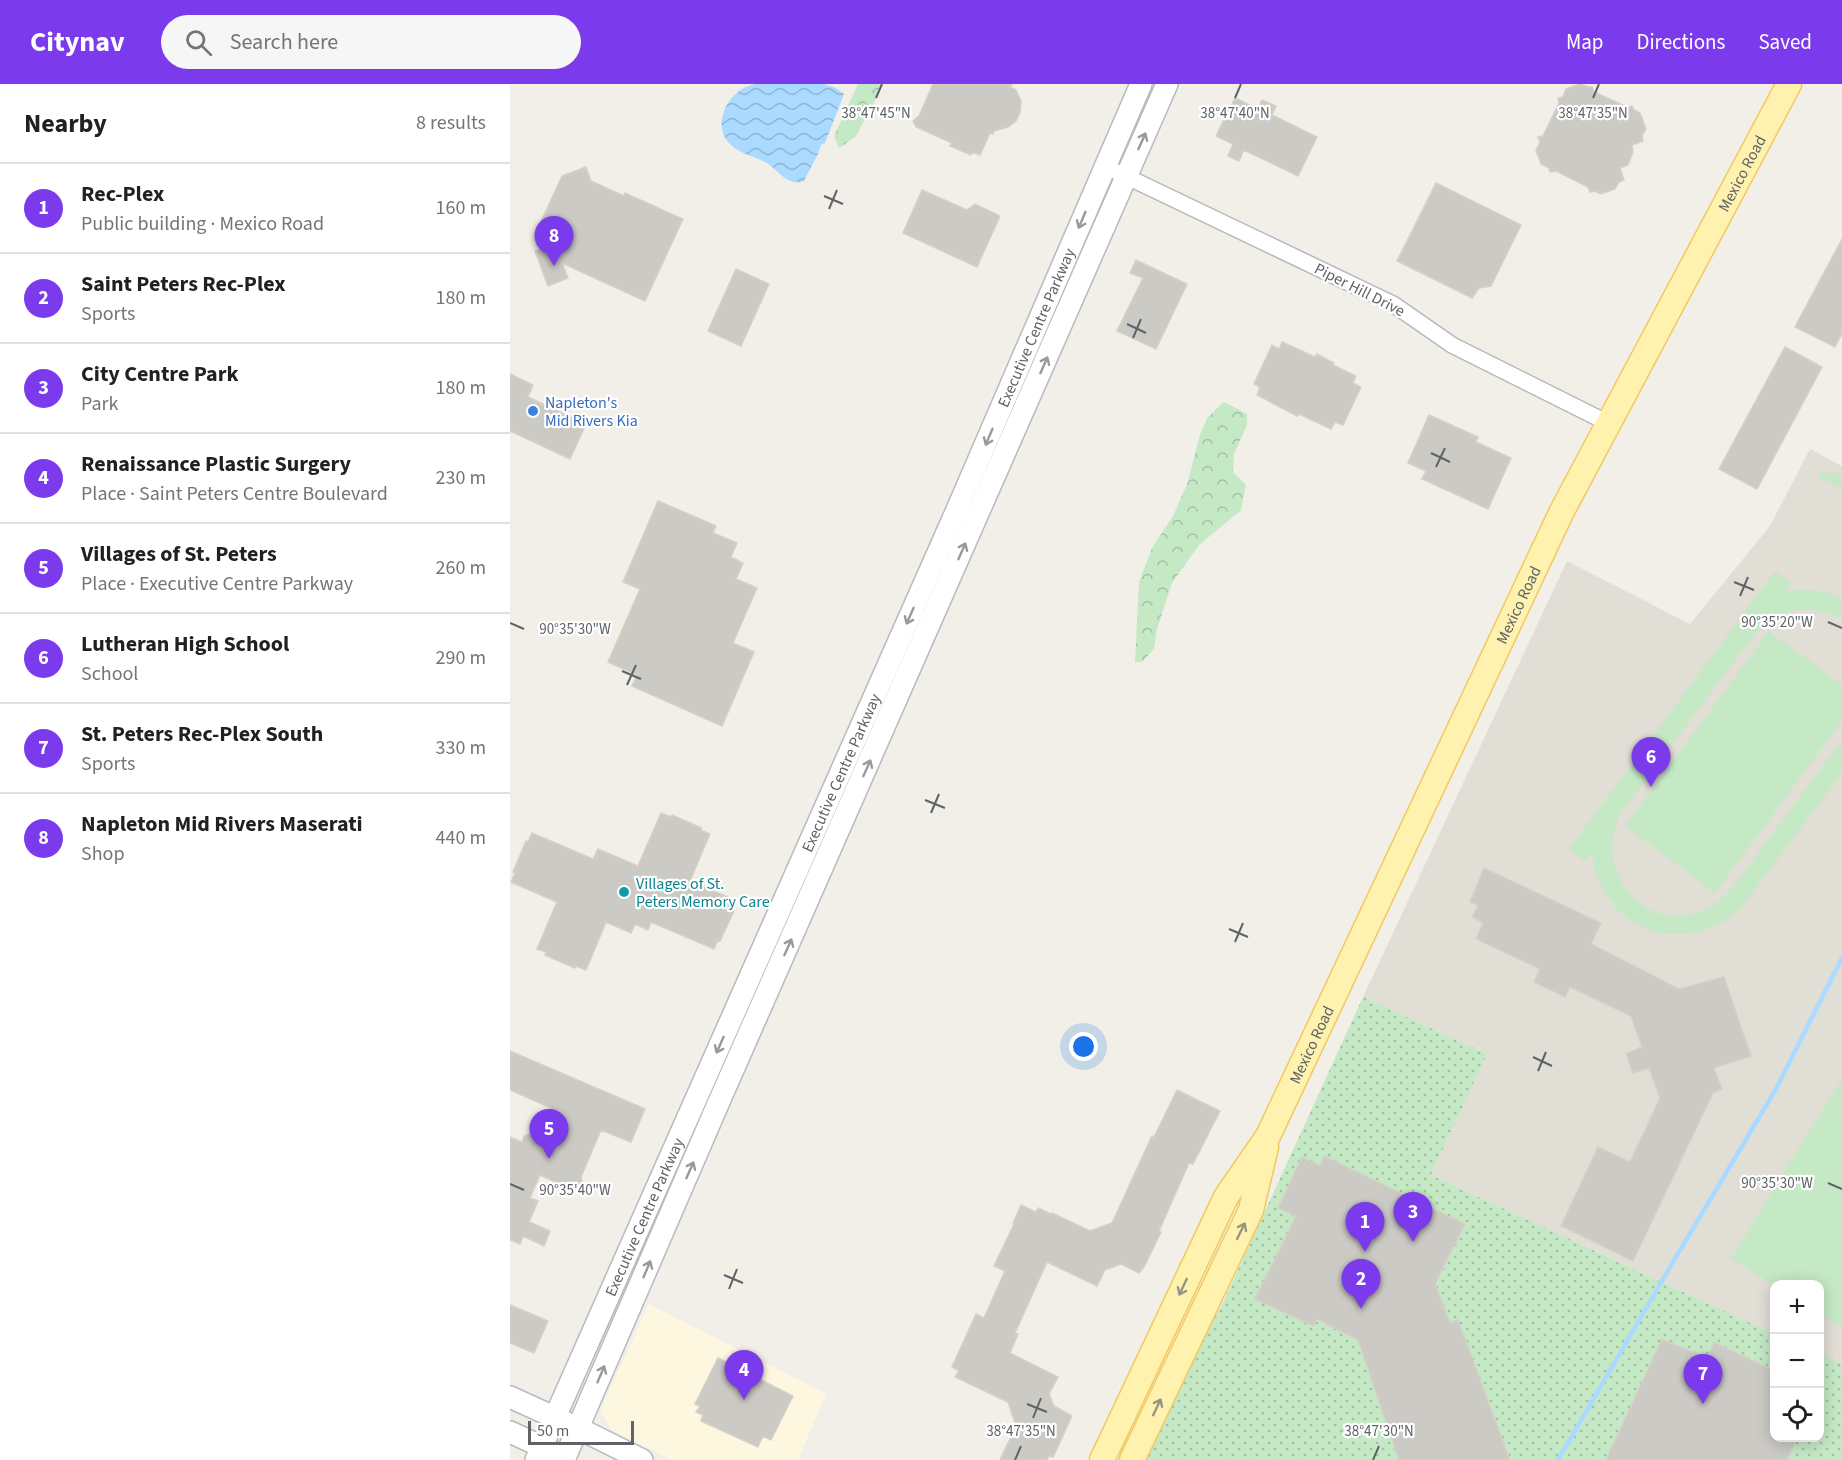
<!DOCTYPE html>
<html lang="en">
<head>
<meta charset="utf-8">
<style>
	body { margin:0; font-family:"Source Sans 3",sans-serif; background:#f6f6f6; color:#202124 }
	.controls { position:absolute; right:18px; bottom:18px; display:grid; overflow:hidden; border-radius:12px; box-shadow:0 3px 15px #0003 }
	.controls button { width:54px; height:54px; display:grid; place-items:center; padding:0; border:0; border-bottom:2px solid #e0e0e0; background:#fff; color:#202124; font:30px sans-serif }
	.scale { position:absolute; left:18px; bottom:15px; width:106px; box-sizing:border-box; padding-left:6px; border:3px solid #5f6368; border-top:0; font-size:16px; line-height:21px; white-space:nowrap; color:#5f6368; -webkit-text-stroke:4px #fff; paint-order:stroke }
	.you { position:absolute; left:574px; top:963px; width:21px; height:21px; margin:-15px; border:4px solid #fff; border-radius:50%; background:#1a73e8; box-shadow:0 0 0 9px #1a73e833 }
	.badge { display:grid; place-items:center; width:39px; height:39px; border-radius:50%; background:#7c3aed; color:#fff; font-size:20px; font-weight:700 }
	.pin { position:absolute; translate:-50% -50px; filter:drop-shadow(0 2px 3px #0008) }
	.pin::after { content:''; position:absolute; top:32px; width:21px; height:18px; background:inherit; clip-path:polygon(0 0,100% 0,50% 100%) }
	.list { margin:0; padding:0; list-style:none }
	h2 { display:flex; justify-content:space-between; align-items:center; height:78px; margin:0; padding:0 24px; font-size:26px }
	h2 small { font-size:20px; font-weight:400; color:#757577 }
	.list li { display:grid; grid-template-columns:39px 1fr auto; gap:18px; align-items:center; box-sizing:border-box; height:90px; padding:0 24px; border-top:2px solid #e0e0e0 }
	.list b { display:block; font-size:22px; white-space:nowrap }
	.list p { margin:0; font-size:20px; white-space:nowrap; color:#757577 }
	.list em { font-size:20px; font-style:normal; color:#757577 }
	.icon { flex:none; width:33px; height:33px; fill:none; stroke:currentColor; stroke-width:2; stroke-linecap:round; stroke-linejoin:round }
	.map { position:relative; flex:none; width:1332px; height:1376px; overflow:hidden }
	header { display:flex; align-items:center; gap:36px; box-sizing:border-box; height:84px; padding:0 30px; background:#7c3aed; color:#fff }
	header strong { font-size:28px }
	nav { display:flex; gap:33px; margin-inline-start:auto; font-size:21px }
	.search { width:420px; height:54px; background:#f6f6f6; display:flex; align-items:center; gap:15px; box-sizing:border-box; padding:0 21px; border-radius:33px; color:#757577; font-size:22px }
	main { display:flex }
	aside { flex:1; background:#fff }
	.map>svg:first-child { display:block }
</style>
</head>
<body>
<header>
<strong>Citynav</strong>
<div class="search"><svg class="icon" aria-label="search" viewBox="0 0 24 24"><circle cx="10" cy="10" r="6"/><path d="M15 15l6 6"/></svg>Search here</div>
<nav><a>Map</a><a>Directions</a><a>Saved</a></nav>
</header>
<main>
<aside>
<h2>Nearby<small>8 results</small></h2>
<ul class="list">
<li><span class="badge">1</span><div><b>Rec-Plex</b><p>Public building · Mexico Road</p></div><em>160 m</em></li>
<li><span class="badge">2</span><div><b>Saint Peters Rec-Plex</b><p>Sports</p></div><em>180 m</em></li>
<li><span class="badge">3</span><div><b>City Centre Park</b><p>Park</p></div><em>180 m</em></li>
<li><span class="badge">4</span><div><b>Renaissance Plastic Surgery</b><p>Place · Saint Peters Centre Boulevard</p></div><em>230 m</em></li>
<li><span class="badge">5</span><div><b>Villages of St. Peters</b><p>Place · Executive Centre Parkway</p></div><em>260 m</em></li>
<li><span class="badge">6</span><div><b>Lutheran High School</b><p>School</p></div><em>290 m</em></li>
<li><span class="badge">7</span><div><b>St. Peters Rec-Plex South</b><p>Sports</p></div><em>330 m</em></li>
<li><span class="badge">8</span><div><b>Napleton Mid Rivers Maserati</b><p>Shop</p></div><em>440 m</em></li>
</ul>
</aside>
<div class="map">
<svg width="1332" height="1376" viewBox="0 0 1332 1376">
	<defs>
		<pattern id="forest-crowns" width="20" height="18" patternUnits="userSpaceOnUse" patternTransform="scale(1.5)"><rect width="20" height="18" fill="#c5e8c5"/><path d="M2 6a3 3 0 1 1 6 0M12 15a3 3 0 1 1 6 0" fill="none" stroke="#a3c0a4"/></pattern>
		<pattern id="park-dots" width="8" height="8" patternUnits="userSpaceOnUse" patternTransform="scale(1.5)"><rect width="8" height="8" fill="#c5e8c5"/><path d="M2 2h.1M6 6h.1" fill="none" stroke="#a3c0a4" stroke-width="1.8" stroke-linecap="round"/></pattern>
		<pattern id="water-waves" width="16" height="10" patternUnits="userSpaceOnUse" patternTransform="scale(1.5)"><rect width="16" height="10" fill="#aadaff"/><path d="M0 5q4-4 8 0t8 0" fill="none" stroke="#8eb4d2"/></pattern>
	</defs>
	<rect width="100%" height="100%" fill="#f1efe8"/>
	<path fill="#fef7e0" d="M139,1220l177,90 -28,66h-126l-60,-30 -12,-19z"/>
	<path fill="#e1ded6" d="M1300,365l32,17v898l-22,-10v-70h-46v50l-343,-159 56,-121 -124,-57 204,-436 123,63 80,-98z"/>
	<path fill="url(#forest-crowns)" d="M348,0h25l-10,21 -18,32 -16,11 -5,-12z
		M714,318l23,12v11l-13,29 -1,18 13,13 -5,25 -42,35 -27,38 -15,46 -3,20 -12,13h-7l4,-80 13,-34 21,-32 15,-34 11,-44 8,-20z"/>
	<path fill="url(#park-dots)" d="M853,913l124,57 -56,121 343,159v104h46v-84l22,10v96h-698l53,-112 25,-43z"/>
	<path fill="#c5e8c5" d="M1310,389h22v17l-17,-10 -6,-1z
		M1265,487l16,12 -5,9c19,-4 37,-2 56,6v22c-27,-17 -57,-13 -82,7l-138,184c-32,56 20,125 82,99 14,-6 23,-16 32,-27l106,-143v33l-99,132 -15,14 -17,9 -21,6h-26l-12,-3 -22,-11 -11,-9 -15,-19 -9,-20 -3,-19 -7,8 -16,-12z
		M1259,547l73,54v36l-127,172 -90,-67z
		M1332,994v250l-22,-14v-30h-46v2l-43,-27z"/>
	<path fill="url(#water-waves)" d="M245,0h69l12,4 8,6 -19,49 -4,2 -3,9 -14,27c-17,6 -25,-11 -39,-19 -12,-6 -24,-8 -34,-17 -18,-16 -8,-44 11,-56 3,-2 9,-4 13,-5z"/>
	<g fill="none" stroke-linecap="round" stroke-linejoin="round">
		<path stroke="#aadaff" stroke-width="4.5" d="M1048,1376l115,-198 103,-173 66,-131"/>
	</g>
	<path fill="#cccac5" stroke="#d6d1c6" stroke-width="1.5" d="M423,0h79l-2,3 6,3 5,11 -1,11 -4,9 -8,6 -14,4 -1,3 -3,-1 -10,22 -8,-3 -1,3 -21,-9 2,-3 -36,-16 -3,-6 6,-5z
		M1070,0l8,3h4l2,5 33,15 5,-1 2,4 6,3 6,16 -4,7 1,5 -11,4 1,7 -5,13 -8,3 4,12 -5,2 -4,7 -14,5 -7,-3 -4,1 -2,-5 -32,-16 -6,1 -1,-4 -8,-4 -5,-14 4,-8 -2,-5 5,-1 16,-33 -1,-5 5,-1 3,-8z
		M725,14l23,11 4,-9 14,6 -4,9 45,22 -19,39 -54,-26 -5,11 -11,-5 5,-12 -17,-8z
		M76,83l5,14 33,15 1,-3 58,26 -38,82 -83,-38 6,15 -20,8 -13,-35 14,-4 -9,-23 22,-48z
		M926,99l85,42 -30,61 -12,2 -7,10 -75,-37z
		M412,106l45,20 8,-6 25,12 -23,51 -74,-34z
		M1332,155v94l-7,14 -40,-20z
		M626,176l51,24 -31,65 -39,-18 26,-53 -13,-5z
		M226,185l33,15 -28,62 -33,-15z
		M772,258l33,15 2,-3 17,9 -1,2 23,11 -3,7 8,4 -18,38 -8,-3 -4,7 -32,-15 -2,2 -40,-21 3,-8 -6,-3 18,-39 7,4z
		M1275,263l37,20 -65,122 -38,-20z
		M0,290l23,11 -5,12 58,27 -16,35 -60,-28z
		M919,331l49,22 -2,5 35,16 -23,51 -66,-30 4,-8 -18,-8z
		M148,417l58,25 -3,7 24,10 -6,14 12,6 -7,16 21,9 -24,55 21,9 -32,74 -90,-40 5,-11 -29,-13 32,-73 -17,-7z
		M151,729l10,4 1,-2 30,13 -1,2 9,4 -20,47 45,19 -4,10 3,1 -14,30 -2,-1 -4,9 -63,-27 -3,8 -13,-6 -4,9 -25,-11 -20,48 -10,-4 -1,2 -30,-13 1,-3 -9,-3 20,-47 -46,-20 4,-9 -2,-1 13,-31 2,1 4,-9 61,26 5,-10 40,17z
		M974,784l117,55 -10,21 88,45 45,-12 27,79 -37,12 8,21 -9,4 -80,168 -72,-35 37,-79 32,15 30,-64 -11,-30 -16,5 -7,-19 16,-7 -11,-31 -61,-29 -5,10 -31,-15 6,-13 -64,-30 7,-16 -11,-6 6,-12 -8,-3z
		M0,967l135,58 -14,33 -30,-12 -20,47 2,7 -12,5 -31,-14 -10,23 8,3 -9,21 21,9 -6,15 -21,-10 -3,8 -10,-4v-103l12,5 2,-6 18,-7 9,-21 -41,-18z
		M667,1006l43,21 -27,53 -4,-1 -30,68 2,1 -17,35 -5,6 -18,-9 -16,6 -8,16 -50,-24 -32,71 3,1 -8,19 48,24 -9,17 5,12 18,10 -19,41 -4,-1 -2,4h-47l16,-34 -8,-24 -53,-25 4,-6 -7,-4 24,-53 8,4 21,-47 -11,-5 20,-42 -1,-1 8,-18 15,7 2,-4 13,6 1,-1 38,18 22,-8 40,-87 2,1z
		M814,1072l141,68 -30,60 15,39 8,-3 52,140h-111l-41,-120 -41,-21 -3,7 -59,-27 41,-83 -18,-8 24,-51 18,9z
		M0,1221l38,16 -14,32 -24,-10z
		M1152,1255l45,19 7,-16 60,29v66h23l-10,23h-181z
		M208,1274l75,38 -22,44 -8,-4 -5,11 -57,-26 2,-6 -7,-3 4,-6 -5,-2z"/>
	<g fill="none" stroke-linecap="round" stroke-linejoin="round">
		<defs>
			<path id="street" d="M607,88l276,132 59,41 156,78"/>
			<g id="secondary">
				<path d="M0,1313l68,31 64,32"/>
				<path d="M0,1348l43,20"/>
				<path id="s1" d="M26,1376l420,-948 185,-428"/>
				<path d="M54,1376l154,-356 449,-1020"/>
			</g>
			<g id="primary">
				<path id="s2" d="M592,1376l124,-263 42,-61 294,-625 227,-427"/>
				<path d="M622,1376l119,-250 15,-63"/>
			</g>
		</defs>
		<use href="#street" stroke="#b5b8bc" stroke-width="18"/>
		<use href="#secondary" stroke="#b6babf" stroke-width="24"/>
		<use href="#primary" stroke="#f2c960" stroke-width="27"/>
		<use href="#street" stroke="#fff" stroke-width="15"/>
		<use href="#secondary" stroke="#fff" stroke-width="21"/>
		<use href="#primary" stroke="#fff2af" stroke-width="24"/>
	</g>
	<defs><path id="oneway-shaft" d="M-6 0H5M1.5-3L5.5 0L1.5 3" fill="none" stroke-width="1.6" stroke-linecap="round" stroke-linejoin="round" transform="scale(1.5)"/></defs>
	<g stroke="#979a9d">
		<use href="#oneway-shaft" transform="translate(632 57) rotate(-66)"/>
		<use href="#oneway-shaft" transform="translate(572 136) rotate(113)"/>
		<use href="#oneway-shaft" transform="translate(534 281) rotate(-66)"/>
		<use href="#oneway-shaft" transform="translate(479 353) rotate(113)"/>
		<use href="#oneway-shaft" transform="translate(452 467) rotate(-66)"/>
		<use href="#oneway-shaft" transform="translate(400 532) rotate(114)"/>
		<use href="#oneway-shaft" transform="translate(357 684) rotate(-66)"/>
		<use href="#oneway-shaft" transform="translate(278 863) rotate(-66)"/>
		<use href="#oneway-shaft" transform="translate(210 961) rotate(114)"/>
		<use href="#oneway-shaft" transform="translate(180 1086) rotate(-66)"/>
		<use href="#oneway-shaft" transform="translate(137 1185) rotate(-67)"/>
		<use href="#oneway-shaft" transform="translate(91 1290) rotate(-67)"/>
	</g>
	<g stroke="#979581">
		<use href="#oneway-shaft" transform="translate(731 1147) rotate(-64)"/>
		<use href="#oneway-shaft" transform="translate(673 1203) rotate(115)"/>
		<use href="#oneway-shaft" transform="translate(647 1323) rotate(-65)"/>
	</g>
	<path fill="none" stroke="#5f6368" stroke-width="2" d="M366,14l6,-14M725,14l6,-14M1083,14l6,-14M314,112l19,8M319,125l8,-19M617,240l19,9M623,254l8,-19M921,369l19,9M926,383l9,-19M1224,498l20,8M1230,512l8,-19M1318,538l14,6M0,539l14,6M112,587l19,8M117,601l9,-20M415,716l20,8M421,729l8,-19M719,845l19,8M725,858l8,-19M1023,973l19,9M1028,987l8,-19M1318,1099l14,6M0,1100l14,6M214,1191l19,8M219,1205l8,-20M517,1320l20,8M523,1334l8,-20M505,1376l6,-14M863,1376l6,-14"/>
	<circle fill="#3f7fe0" stroke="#fff" stroke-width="2" cx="23" cy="327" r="6"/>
	<circle fill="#0f9aa8" stroke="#fff" stroke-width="2" cx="114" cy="808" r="6"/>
	<g text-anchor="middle" stroke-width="4.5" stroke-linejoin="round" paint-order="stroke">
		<g font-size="16" fill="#5f6368" stroke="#fff">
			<text dy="6" stroke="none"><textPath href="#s2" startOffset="1438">Mexico Road</textPath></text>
			<text transform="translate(850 205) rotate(27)" y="6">Piper Hill Drive</text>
			<text dy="6" stroke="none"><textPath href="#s1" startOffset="1238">Executive Centre Parkway</textPath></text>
			<text dy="6" stroke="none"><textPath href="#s2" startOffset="952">Mexico Road</textPath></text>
			<text dy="6" stroke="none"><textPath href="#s1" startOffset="752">Executive Centre Parkway</textPath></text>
			<text dy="6" stroke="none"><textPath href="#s2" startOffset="466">Mexico Road</textPath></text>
			<text dy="6" stroke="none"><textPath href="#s1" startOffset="266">Executive Centre Parkway</textPath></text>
		</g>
		<g font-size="16" fill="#366cbe" stroke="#fff" text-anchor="start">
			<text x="35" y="324">Napleton's<tspan x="35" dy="18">Mid Rivers Kia</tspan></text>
		</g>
		<g font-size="16" fill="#0d838f" stroke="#fff" text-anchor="start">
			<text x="126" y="805">Villages of St.<tspan x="126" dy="18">Peters Memory Care</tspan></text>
		</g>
	</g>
	<g font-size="15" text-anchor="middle" fill="#5f6368" stroke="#fff" stroke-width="4.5" stroke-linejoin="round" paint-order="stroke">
		<text x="366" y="34">38°47'45"N</text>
		<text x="725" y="34">38°47'40"N</text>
		<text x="1083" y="34">38°47'35"N</text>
		<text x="1267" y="543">90°35'20"W</text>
		<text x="65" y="550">90°35'30"W</text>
		<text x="1267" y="1104">90°35'30"W</text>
		<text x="65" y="1111">90°35'40"W</text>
		<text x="511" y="1352">38°47'35"N</text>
		<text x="869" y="1352">38°47'30"N</text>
	</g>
</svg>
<div class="controls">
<button>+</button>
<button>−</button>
<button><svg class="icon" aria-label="locate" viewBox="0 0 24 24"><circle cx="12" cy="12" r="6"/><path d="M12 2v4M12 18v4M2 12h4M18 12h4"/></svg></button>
</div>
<div class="scale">50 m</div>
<div class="you"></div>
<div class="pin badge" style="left:855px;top:1168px">1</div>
<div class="pin badge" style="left:851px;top:1225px">2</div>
<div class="pin badge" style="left:903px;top:1158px">3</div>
<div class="pin badge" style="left:234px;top:1316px">4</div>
<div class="pin badge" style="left:39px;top:1075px">5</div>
<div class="pin badge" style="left:1141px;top:703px">6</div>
<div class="pin badge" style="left:1193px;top:1320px">7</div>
<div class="pin badge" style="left:44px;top:182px">8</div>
</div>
</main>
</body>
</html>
